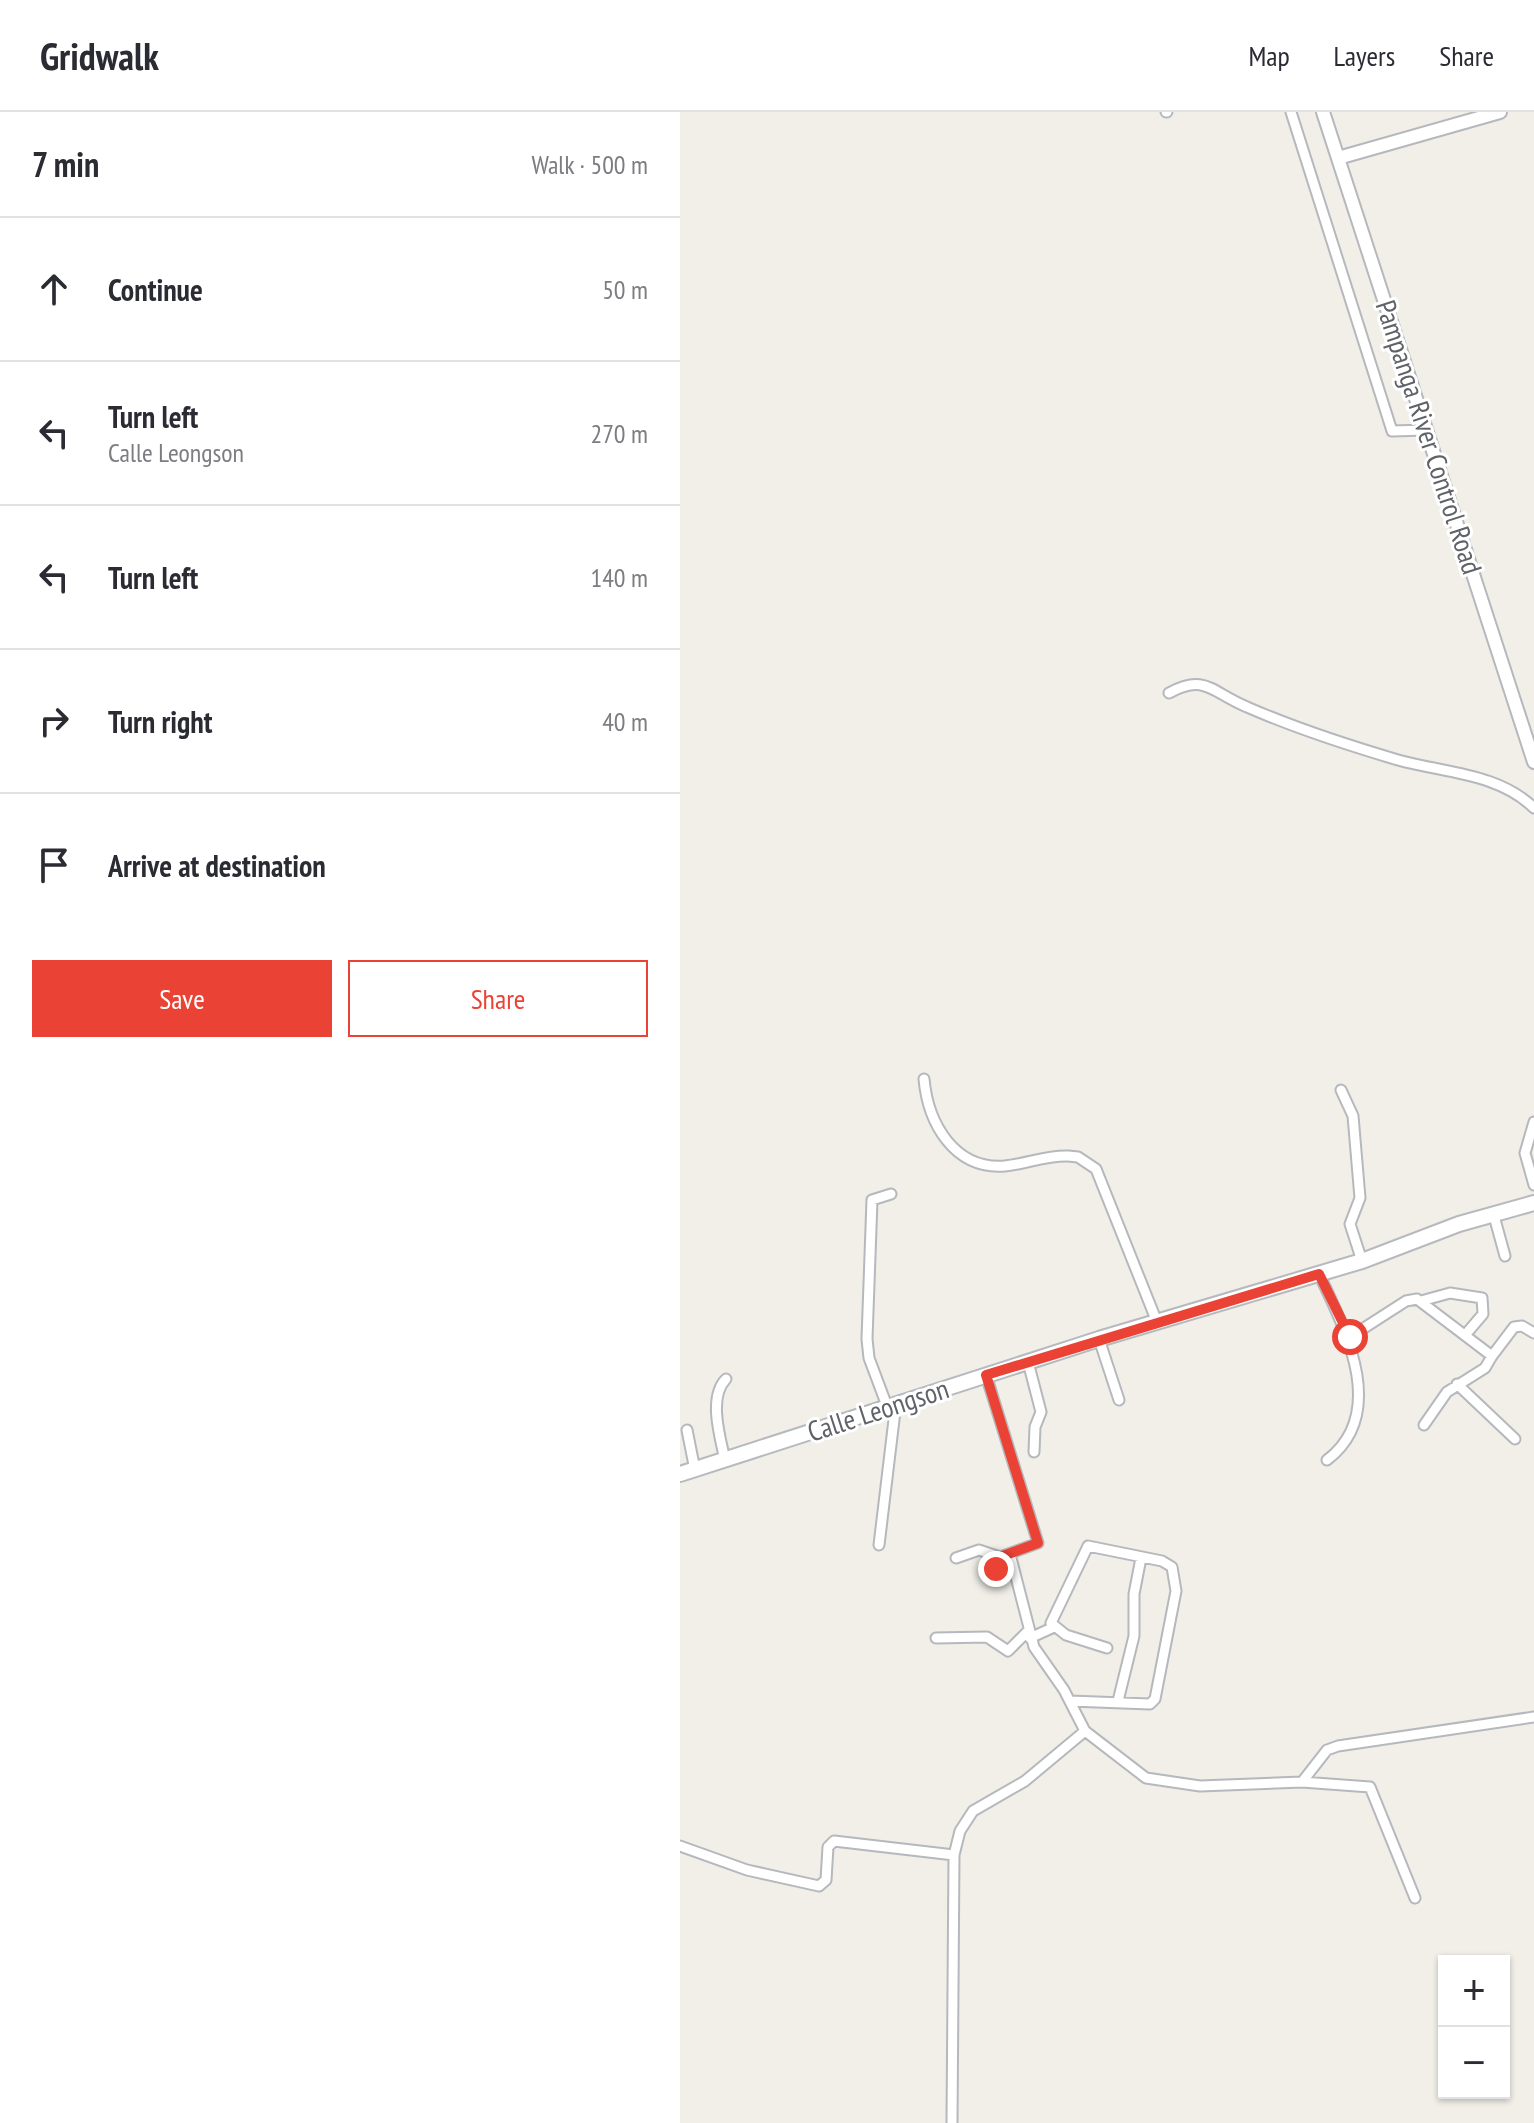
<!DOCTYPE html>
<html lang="en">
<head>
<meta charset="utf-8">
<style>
	body { margin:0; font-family:"PT Sans Narrow",sans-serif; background:#f7f7f7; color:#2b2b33 }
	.controls { position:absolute; right:24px; bottom:24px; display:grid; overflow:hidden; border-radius:0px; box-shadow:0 2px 6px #0004 }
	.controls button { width:72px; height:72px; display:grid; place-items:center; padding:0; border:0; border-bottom:2px solid #e1e1e2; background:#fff; color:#2b2b33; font:40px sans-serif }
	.stop { position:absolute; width:24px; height:24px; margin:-18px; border:6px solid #ea4335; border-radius:50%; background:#fff }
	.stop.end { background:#ea4335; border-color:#fff; box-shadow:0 2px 8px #0008 }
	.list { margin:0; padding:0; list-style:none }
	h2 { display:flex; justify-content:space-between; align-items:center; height:104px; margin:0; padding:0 32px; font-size:34px }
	h2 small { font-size:26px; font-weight:400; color:#7c7c81 }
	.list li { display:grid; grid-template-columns:52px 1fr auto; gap:24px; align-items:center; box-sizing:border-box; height:144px; padding:0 32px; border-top:2px solid #e1e1e2 }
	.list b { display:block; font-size:30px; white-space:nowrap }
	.list p { margin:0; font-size:26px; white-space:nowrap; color:#7c7c81 }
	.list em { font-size:26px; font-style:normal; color:#7c7c81 }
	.actions { display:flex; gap:16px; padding:24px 32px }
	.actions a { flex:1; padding:18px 0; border:2px solid #ea4335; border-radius:0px; text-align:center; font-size:28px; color:#ea4335 }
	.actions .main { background:#ea4335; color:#fff }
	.icon { flex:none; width:44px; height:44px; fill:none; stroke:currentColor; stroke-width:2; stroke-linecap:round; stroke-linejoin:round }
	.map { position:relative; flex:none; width:854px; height:2011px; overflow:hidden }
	header { display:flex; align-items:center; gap:48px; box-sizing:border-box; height:112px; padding:0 40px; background:#fff; border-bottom:2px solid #e1e1e2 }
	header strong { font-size:38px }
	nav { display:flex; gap:44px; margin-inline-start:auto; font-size:28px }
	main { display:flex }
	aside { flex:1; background:#fff }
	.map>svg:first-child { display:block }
</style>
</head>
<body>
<header>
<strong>Gridwalk</strong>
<nav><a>Map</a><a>Layers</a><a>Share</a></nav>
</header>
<main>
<aside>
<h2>7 min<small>Walk · 500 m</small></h2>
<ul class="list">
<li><svg class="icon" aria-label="ahead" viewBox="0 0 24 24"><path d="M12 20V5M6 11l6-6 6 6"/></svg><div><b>Continue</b></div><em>50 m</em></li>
<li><svg class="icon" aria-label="left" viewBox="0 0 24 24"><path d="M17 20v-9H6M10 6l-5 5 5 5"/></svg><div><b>Turn left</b><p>Calle Leongson</p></div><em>270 m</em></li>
<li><svg class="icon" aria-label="left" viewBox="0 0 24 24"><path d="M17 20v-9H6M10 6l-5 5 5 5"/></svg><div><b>Turn left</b></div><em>140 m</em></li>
<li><svg class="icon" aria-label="right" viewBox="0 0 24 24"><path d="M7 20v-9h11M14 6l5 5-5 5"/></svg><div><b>Turn right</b></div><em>40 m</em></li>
<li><svg class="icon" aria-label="arrive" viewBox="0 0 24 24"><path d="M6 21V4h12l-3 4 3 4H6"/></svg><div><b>Arrive at destination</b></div></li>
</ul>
<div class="actions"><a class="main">Save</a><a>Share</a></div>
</aside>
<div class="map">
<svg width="854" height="2011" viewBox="0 0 854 2011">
	<rect width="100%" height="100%" fill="#f1efe8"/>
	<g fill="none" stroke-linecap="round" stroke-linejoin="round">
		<defs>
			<path id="minor" d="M486,0h1
				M611,0l101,319 34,-1
				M489,581c37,-20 43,0 78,14 48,21 100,38 151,53 47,13 100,13 136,48
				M244,967c4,44 30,91 81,87 21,-2 42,-11 63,-10l10,1 18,12 61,153
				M661,978l12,26 7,82 -10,26 12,37
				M854,1010l-9,31 9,32
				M814,1104l11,40
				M639,1162c26,55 70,139 8,186
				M741,1189l29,-8 32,5 1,16 -17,20
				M670,1225l56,-36 11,-2 75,57 -7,12 -38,24 -23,33
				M419,1227l20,61
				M812,1244l22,-29 8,-1 12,7
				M348,1250l13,50 -6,15 -1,25
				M306,1263l52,168 -38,14 -4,12
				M777,1272l58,55
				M207,1294l-18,-48 -2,-19 5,-139 19,-6
				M7,1318l8,40
				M45,1348c-5,-23 -17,-63 1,-81
				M199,1433l17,-142
				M330,1442l24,93 30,43 21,41 61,47 54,8 102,-4 68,5 45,111
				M276,1446l23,-8 21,7
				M256,1526l51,-1 21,14 20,-20
				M350,1526l24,-11
				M390,1589l80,3 5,-5 21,-108 -4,-24 -10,-6 -74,-15 -37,77 15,12 41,13
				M438,1589l16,-65v-42l7,-36
				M622,1670l25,-32 11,-4 196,-29
				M0,1734l67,24 72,16 7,-6 2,-33 6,-6 120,14 -2,268
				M274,1743l6,-24 13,-20 52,-30 60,-50"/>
			<path id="tertiary" d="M643,0l211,650
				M658,46l162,-46"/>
			<path id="secondary" d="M0,1362l419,-135 263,-78 97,-37 75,-21"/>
		</defs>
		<use href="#minor" stroke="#b5b8bc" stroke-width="13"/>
		<use href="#tertiary" stroke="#b5b8bc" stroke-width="16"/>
		<use href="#secondary" stroke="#b6babf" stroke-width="18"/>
		<use href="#minor" stroke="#fff" stroke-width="9"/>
		<use href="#tertiary" stroke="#fff" stroke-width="12"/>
		<use href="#secondary" stroke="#fff" stroke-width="14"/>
	</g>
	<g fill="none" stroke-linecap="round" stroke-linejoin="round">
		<path stroke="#ea4335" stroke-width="10" d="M316,1457l4,-12 38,-14 -52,-168 333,-101 31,63"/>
	</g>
	<g text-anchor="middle" stroke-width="6" stroke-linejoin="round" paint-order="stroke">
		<g font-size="28" fill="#5f6368" stroke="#fff">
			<text transform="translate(749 325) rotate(72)" y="10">Pampanga River Control Road</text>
			<text transform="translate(198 1298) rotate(-18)" y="10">Calle Leongson</text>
		</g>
	</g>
</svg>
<div class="controls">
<button>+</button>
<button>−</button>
</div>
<div class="stop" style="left:670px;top:1225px"></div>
<div class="stop end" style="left:316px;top:1457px"></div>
</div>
</main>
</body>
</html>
